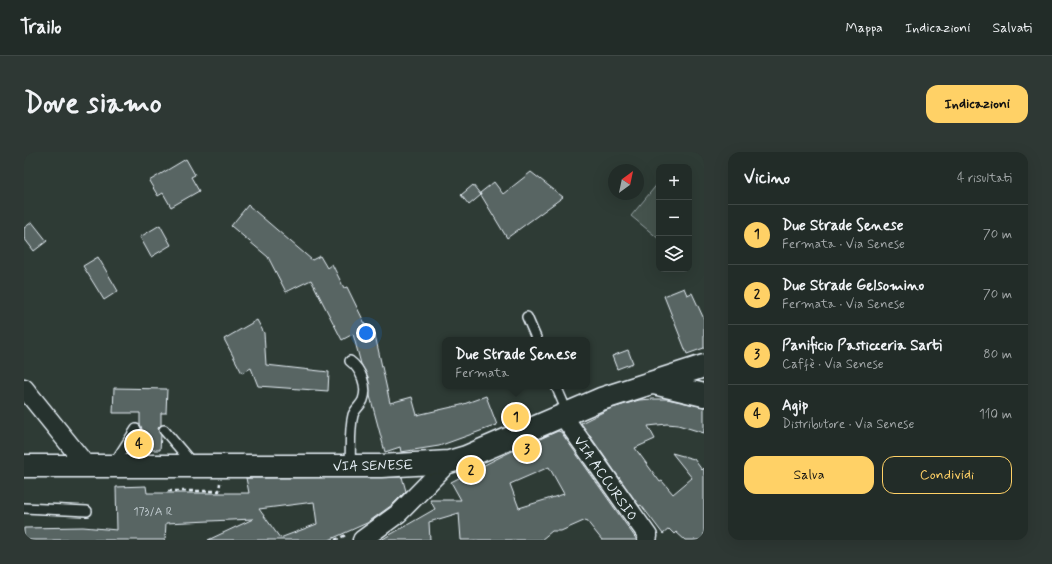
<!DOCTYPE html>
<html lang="it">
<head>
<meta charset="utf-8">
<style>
	body { margin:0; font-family:Mynerve,sans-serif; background:#2e3834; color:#f1f3f6 }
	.controls { position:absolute; right:12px; top:12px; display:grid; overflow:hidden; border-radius:8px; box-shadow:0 4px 16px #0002 }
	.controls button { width:36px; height:36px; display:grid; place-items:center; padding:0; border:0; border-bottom:1px solid #3f4845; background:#222c28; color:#f1f3f6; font:20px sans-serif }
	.compass { position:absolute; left:584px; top:12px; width:36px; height:36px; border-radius:50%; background:#222c28; box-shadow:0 4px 16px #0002; rotate:33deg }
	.you { position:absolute; left:342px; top:181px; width:14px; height:14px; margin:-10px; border:3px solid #fff; border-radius:50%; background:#1a73e8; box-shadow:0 0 0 6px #1a73e833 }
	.badge { display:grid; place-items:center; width:26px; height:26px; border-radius:50%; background:#ffd166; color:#111; font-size:13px; font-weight:700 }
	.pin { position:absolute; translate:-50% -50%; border:2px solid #fff; box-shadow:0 1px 4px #0006 }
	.popup { position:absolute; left:418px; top:185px; width:148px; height:52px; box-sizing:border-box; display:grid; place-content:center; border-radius:8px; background:#222c28; filter:drop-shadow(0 1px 3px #0005); font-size:13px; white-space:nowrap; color:#a2a7a8 }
	.popup b { font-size:15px; color:#f1f3f6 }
	.popup::after { content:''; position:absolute; left:50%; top:100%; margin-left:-8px; border:8px solid transparent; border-top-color:#222c28 }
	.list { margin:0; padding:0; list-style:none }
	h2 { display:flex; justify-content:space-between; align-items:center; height:52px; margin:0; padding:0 16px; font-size:17px }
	h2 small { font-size:13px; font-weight:400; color:#a2a7a8 }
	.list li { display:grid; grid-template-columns:26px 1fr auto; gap:12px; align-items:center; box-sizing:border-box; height:60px; padding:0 16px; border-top:1px solid #3f4845 }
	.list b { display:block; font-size:15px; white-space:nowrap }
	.list p { margin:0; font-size:13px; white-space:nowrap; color:#a2a7a8 }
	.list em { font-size:13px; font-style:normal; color:#a2a7a8 }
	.actions { display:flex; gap:8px; padding:12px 16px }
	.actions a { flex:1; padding:9px 0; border:1px solid #ffd166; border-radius:12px; text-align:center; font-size:14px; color:#ffd166 }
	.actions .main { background:#ffd166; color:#111 }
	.icon { flex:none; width:22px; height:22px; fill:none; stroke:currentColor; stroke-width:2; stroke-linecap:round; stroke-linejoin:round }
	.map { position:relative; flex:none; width:680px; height:388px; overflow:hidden; border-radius:12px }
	header { display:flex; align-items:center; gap:24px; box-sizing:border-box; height:56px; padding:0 20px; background:#222c28; border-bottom:1px solid #3f4845 }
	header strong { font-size:19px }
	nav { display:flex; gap:22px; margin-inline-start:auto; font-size:14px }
	.intro { display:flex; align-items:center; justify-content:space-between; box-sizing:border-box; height:96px; padding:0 24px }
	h1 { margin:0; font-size:28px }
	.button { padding:10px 18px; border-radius:12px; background:#ffd166; color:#111; font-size:14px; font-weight:700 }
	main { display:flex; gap:24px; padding:0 24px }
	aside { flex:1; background:#222c28; border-radius:12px; box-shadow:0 4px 16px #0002 }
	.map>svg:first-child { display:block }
</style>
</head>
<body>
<header>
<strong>Trailo</strong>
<nav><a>Mappa</a><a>Indicazioni</a><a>Salvati</a></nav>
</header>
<div class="intro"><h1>Dove siamo</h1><a class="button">Indicazioni</a></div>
<main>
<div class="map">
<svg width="680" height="388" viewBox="0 0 680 388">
	<rect width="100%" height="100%" fill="#2e3b35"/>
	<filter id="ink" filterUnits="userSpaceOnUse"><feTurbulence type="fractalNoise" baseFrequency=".025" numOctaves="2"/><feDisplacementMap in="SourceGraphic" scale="8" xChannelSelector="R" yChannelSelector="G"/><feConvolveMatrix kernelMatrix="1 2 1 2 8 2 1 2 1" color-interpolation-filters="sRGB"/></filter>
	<g filter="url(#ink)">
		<path fill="#45524e" stroke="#96a2a3" d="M635,30v57l-28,-23z"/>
		<path fill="#596563" stroke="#e8f1f8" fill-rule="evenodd" d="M162,7l9,16 -4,2 8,14 -28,16 -8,-14 -5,3 -9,-15z
			M507,20l32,25 -56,41 -26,-43 -12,10 -8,-10 12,-10 8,10 -1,-2 14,-11 9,12z
			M224,53l64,55 8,-4 7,12 5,-4 12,24 3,-1 24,49 4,-1 15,68 22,-6 5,18 44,-10 25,-9 11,29 -58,21 -38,6 -1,-5 -15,5 -15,-56 -2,-19 -7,-13 -8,-30 -11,6 -31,-60 -25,12 -18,-35 -37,-31z
			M8,70l15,19 -13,10 -10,-13v-10z
			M136,73l11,20 -20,12 -11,-20z
			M74,105l20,34 -14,9 -21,-34z
			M660,136l3,7 5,-2 12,26v29l-17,6 -23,-58z
			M233,168l7,13 2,32 63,7 -1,19 -70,-5 -7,-18 -9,5 -18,-34z
			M604,198l5,13 -16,6 -5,-13z
			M90,236l53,1 -1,24h-5v12l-3,3 3,7 -1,15h-21l1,-15 2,-6 -2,-5v-11h-27z
			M629,247h14l37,8v26l-26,-8 -11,-1 -19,2 7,13 -20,9 25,34 2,-1 11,13 19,-16 -20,-25 22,6 8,11 2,-2v72h-19l-9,-8 -2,2 -5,-5 -6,5 -22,-29 -2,1 -58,-83 28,-14 30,-9z
			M534,279l3,1 76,108h-35l-16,-20 -25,11h-9l-11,9h-80l-2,-27 -30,9 1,18h-49l54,-31 -5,-9h31l-10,-18 57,-29zM525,315l15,27 -45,14 -9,-24z
			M378,325l4,14 -14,14 -25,18 -38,17h-121l45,-21 -87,4 -1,17h-141v-12l59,-1 34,3 -1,-43 30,-1 1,7h102l-3,-15zM290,350l3,22 -37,14 -21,-29z"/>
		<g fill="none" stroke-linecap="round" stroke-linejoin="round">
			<defs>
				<path id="service" d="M503,165l10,23
					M532,234l12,28
					M140,278l29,34
					M89,313l23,-36
					M326,313c1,-16 -1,-35 3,-50 2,-6 8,-10 10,-15 5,-13 -2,-31 -13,-39
					M0,356l63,3"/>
				<path id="minor" d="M0,236l62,77
					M539,264l85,120 -1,4
					M338,388l37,-27 50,-51"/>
				<path id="primary" d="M630,231l50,12
					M0,314h357l68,-4 17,-5 135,-58 103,-33"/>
			</defs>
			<use href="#service" stroke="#e8f1f8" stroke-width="12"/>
			<use href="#minor" stroke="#e8f1f8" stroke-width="21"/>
			<use href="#primary" stroke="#e8f1f8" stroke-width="25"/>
			<path stroke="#e8f1f8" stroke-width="2.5" stroke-dasharray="4 3" stroke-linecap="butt" d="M144,339h51l1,-8
				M311,388l11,-5"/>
			<use href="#service" stroke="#26332d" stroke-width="9"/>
			<use href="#minor" stroke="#26332d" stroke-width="18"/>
			<use href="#primary" stroke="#26332d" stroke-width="22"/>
		</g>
	</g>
	<g text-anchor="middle" stroke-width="4" stroke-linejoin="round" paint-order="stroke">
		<g font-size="12" fill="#c4ced3">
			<text x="129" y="363">173/A R</text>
		</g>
		<g font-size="14" fill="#e8f1f8" stroke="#26332d">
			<text transform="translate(349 313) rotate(-1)" y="5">VIA SENESE</text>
			<text transform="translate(582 326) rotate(55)" y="5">VIA ACCURSIO</text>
		</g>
	</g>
</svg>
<div class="controls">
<button>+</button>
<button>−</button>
<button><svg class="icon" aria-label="layers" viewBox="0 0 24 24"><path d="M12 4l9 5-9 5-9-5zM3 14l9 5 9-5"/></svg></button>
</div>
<svg class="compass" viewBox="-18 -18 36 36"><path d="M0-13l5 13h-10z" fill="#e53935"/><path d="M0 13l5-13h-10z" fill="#a2a7a8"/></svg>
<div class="you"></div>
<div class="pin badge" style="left:492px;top:265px">1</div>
<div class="popup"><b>Due Strade Senese</b>Fermata</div>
<div class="pin badge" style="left:447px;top:318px">2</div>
<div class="pin badge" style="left:503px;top:297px">3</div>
<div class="pin badge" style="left:115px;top:292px">4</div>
</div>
<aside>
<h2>Vicino<small>4 risultati</small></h2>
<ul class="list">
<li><span class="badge">1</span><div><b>Due Strade Senese</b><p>Fermata · Via Senese</p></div><em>70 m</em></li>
<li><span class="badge">2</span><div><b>Due Strade Gelsomino</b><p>Fermata · Via Senese</p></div><em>70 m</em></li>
<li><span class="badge">3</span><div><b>Panificio Pasticceria Sarti</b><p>Caffè · Via Senese</p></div><em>80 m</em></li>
<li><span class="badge">4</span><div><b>Agip</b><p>Distributore · Via Senese</p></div><em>110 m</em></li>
</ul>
<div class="actions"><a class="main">Salva</a><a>Condividi</a></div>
</aside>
</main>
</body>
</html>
